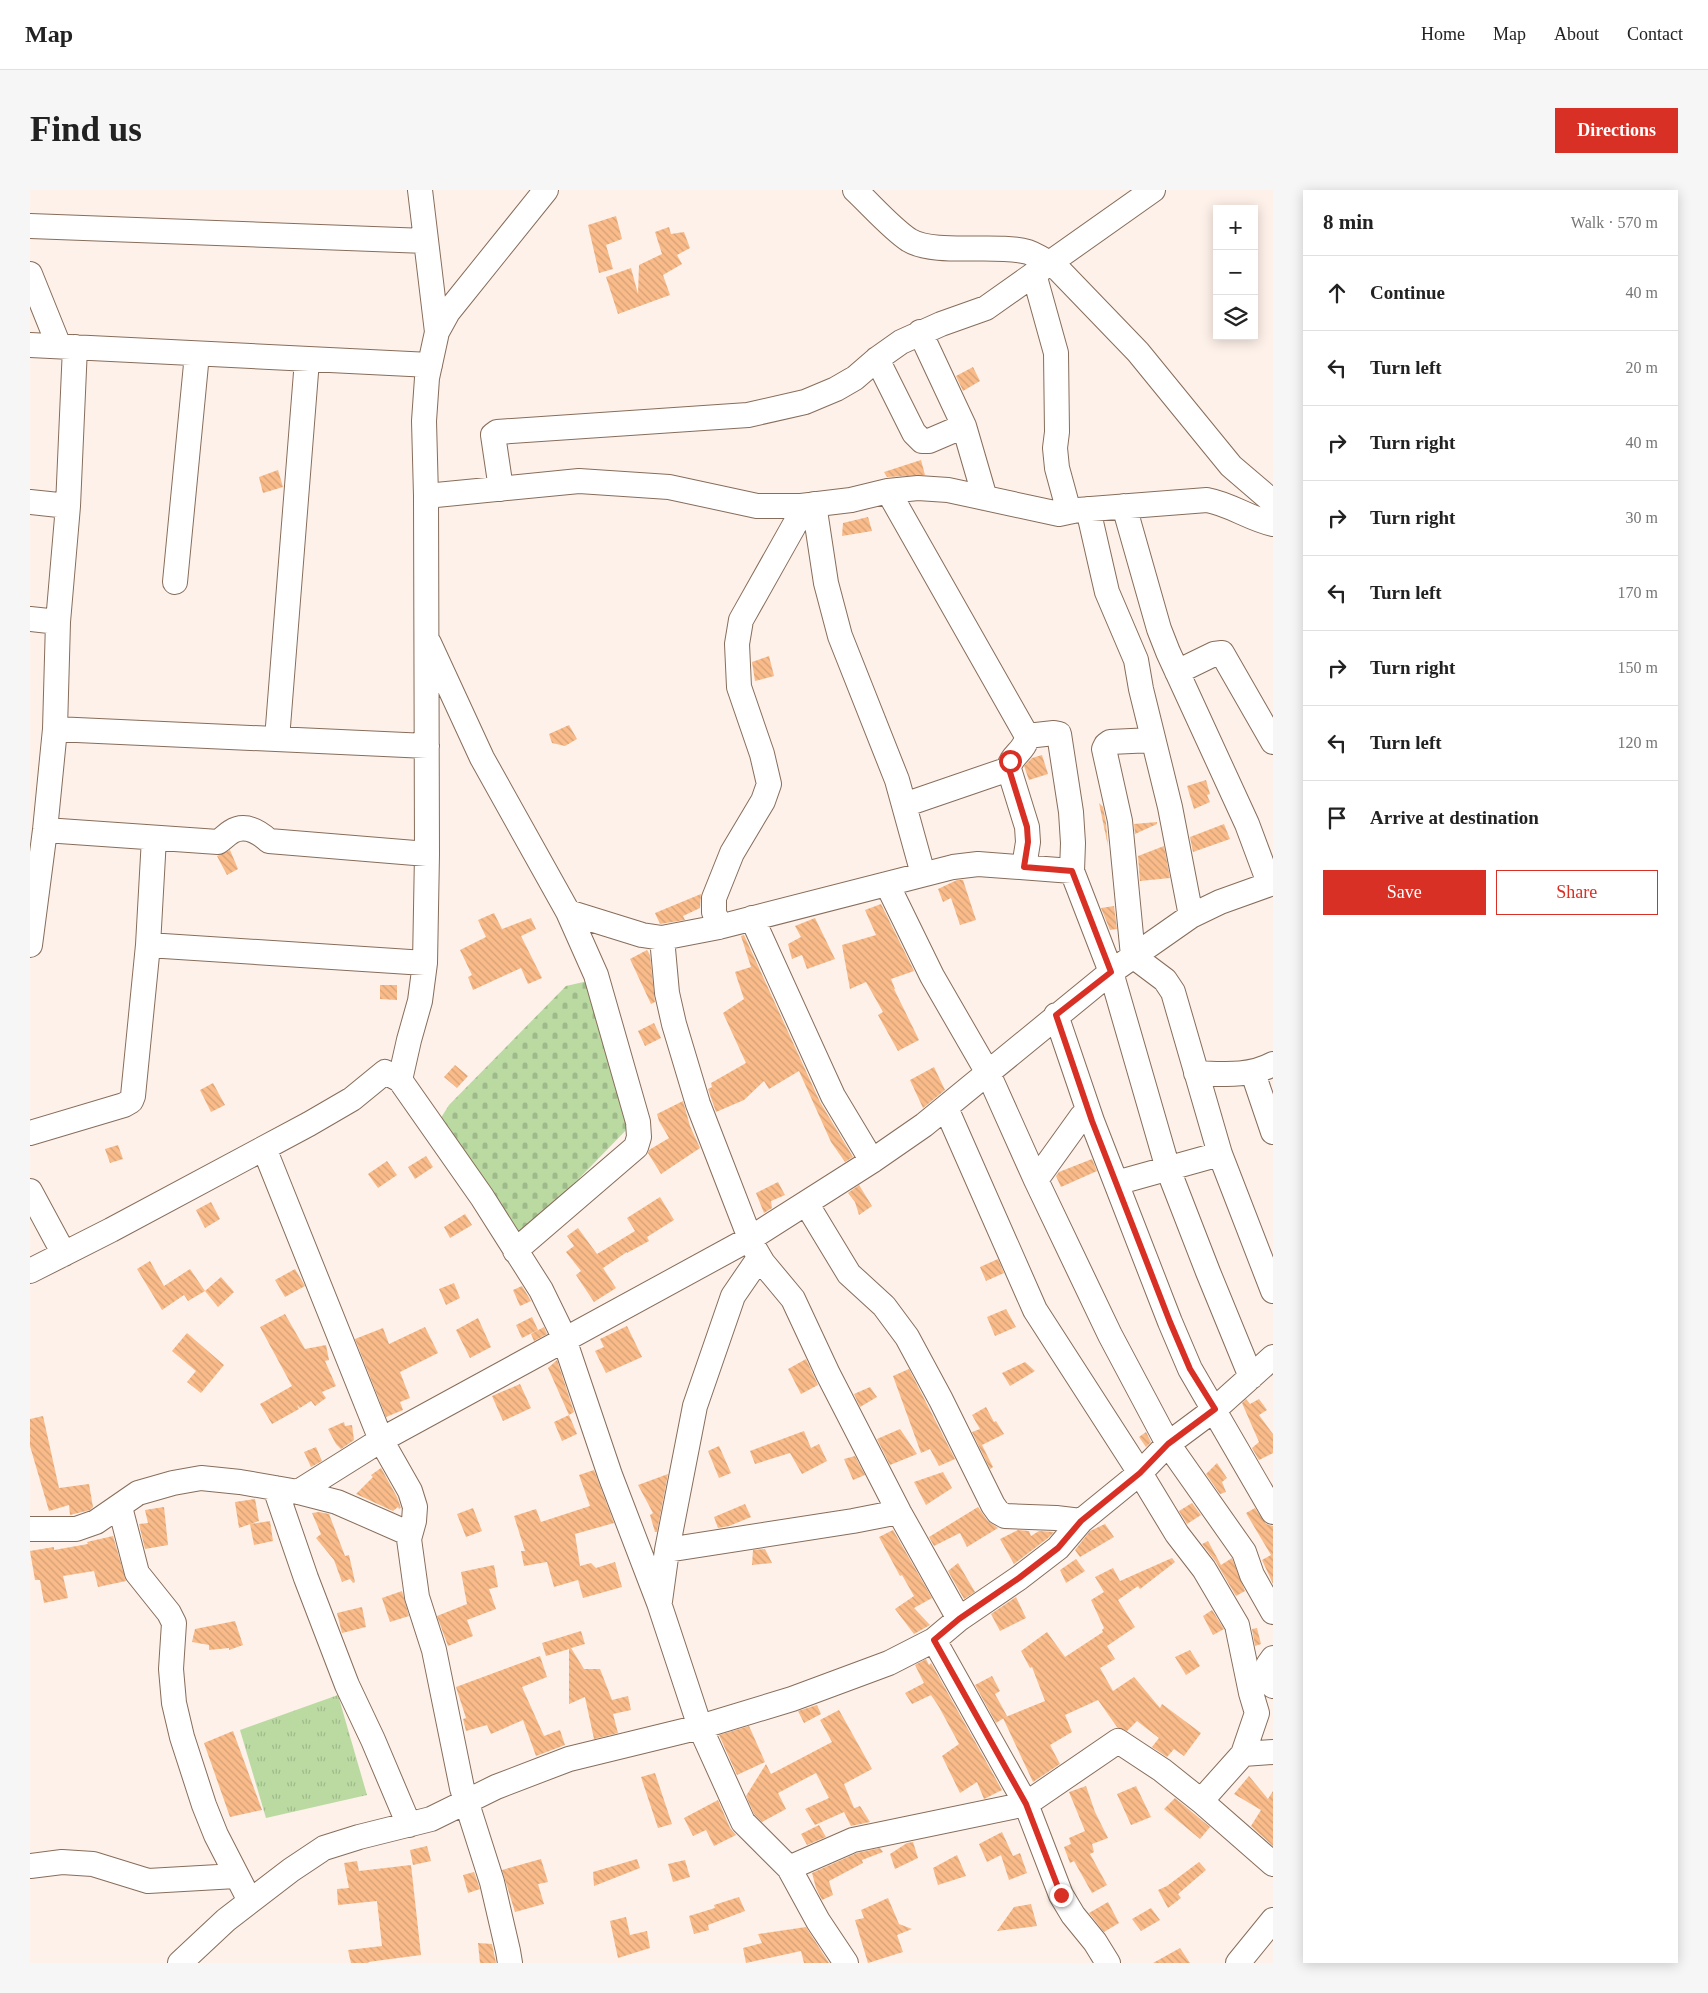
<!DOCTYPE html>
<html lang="en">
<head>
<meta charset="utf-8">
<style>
	body { margin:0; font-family:Georgia,serif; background:#f6f6f6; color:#222 }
	.controls { position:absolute; right:15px; top:15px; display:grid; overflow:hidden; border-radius:0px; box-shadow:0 2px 12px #0003 }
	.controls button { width:45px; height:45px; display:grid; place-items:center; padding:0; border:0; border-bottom:1px solid #e0e0e0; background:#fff; color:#222; font:25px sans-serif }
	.stop { position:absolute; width:15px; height:15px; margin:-11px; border:4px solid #d93025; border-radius:50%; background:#fff }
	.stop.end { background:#d93025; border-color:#fff; box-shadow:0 1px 5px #0008 }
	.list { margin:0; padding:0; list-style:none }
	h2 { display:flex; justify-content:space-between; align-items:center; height:65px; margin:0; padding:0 20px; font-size:21px }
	h2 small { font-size:16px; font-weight:400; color:#767676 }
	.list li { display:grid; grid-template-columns:32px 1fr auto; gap:15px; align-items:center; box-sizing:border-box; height:75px; padding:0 20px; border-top:1px solid #e0e0e0 }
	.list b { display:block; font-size:19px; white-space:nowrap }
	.list em { font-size:16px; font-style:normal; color:#767676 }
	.actions { display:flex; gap:10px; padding:15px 20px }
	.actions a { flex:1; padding:11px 0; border:1px solid #d93025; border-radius:0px; text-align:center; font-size:18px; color:#d93025 }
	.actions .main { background:#d93025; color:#fff }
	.icon { flex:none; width:28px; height:28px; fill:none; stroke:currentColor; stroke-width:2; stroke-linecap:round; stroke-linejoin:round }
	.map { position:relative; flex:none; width:1243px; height:1773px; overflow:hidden; border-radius:0px }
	header { display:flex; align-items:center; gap:30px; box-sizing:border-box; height:70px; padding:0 25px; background:#fff; border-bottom:1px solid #e0e0e0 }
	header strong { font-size:24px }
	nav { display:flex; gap:28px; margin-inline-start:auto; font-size:18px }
	.intro { display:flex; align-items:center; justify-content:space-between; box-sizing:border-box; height:120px; padding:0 30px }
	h1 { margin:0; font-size:35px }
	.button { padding:12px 22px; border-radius:0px; background:#d93025; color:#fff; font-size:18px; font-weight:700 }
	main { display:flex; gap:30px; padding:0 30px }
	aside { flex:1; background:#fff; border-radius:0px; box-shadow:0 2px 12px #0003 }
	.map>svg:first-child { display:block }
</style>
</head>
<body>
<header>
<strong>Map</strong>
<nav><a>Home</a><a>Map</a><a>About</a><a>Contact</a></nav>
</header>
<div class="intro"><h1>Find us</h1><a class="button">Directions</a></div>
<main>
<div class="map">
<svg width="1243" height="1773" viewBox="0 0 1243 1773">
	<defs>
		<pattern id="grass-tufts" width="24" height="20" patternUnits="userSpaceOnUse" patternTransform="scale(1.25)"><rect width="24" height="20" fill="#badaa2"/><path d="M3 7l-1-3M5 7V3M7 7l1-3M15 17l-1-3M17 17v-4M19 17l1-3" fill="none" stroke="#9fba8a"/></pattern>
		<pattern id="cemetery-stones" width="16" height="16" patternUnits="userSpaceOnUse" patternTransform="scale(1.25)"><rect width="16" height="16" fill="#badaa2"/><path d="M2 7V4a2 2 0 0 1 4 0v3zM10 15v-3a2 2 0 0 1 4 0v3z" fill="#9fba8a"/></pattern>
		<pattern id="building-back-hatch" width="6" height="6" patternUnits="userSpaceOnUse" patternTransform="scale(1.25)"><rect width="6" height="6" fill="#f9bb89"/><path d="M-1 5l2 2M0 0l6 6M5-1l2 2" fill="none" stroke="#d5a075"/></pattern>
	</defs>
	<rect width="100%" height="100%" fill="#fdf1e9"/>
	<path fill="url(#grass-tufts)" d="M308,1505l29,100 -101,23 -26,-88z"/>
	<path fill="url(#cemetery-stones)" d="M558,791l44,143 -111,114 -82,-117 10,-16 117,-119z"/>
	<path fill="url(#building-back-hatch)" d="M586,26l6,23 -16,6 7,24 -14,4 -11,-48z
		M639,37l2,7 13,-2 6,16 -13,7 5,9 -19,11 7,20 -52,19 -12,-37 25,-9 7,26 1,-29 23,-11 -7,-22z
		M943,177l7,14 -17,10 -7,-15z
		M891,270l4,15 -38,2 -3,-5z
		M248,280l5,17 -20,6 -4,-16z
		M838,327l4,14 -30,5 1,-13z
		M739,466l5,20 -19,5 -3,-19z
		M539,535l8,14 -12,7 -13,-3 -3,-9z
		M1012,565l6,19 -19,6 -5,-14 8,-8z
		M1176,590l4,14 -3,1 3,7 -16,7 -7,-23z
		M1069,613l4,4 3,16 2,23z
		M1127,632v2l-22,10 -1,-10z
		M1194,634l6,15 -37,13 -3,-15z
		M1134,656l6,32 -30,3 -2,-25z
		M200,660l8,19 -11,6 -10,-19z
		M927,690h6l13,40 -16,5 -9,-27 -8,4 -5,-13z
		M671,704l-1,14 -17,8 2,4 -25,4 -5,-11z
		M851,714l33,67 -23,8 4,10h-1l25,51 -21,11 -20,-36 5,-3 -17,-30 -16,7 -8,-44 34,-10 -11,-25z
		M1084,716l3,23 -7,1 -9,-22z
		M464,723l8,16 29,-11 5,11 -15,7 21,42 -14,6 -7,-16 -48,22 -5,-13 4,-2 -12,-25 26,-13 -8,-17z
		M785,728l20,41 -28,10 -5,-14 -10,4 -4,-15 13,-7 -6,-11z
		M714,745l76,167 33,55 -8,5 -14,-20 -32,-71 -30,18 -5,-8 -20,19 -28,12 -8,-23 4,-2 -1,-4 35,-20 -23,-50 21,-14 -9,-27 16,-5 -10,-31z
		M617,760l3,5 5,47 -4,2 -21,-45z
		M350,795h17v15l-17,-1z
		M624,833l7,15 -16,8 -7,-15z
		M425,875l13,11 -11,12 -13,-11z
		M904,877l11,23 -22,18 -13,-28z
		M183,893l12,22 -14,7 -11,-22z
		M653,911l7,25 10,22 -39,26 -13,-21 1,-3 20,-12 -10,-17 -2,-7z
		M88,955l5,14 -13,4 -5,-14z
		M396,966l7,11 -18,12 -7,-12z
		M1062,969l5,12 -36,16 -5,-11 3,-4z
		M357,971l10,14 -19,13 -10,-14z
		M748,992l7,13 -14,6 1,7 -8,5 -8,-20z
		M829,995l13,21 -13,9 -4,-13 -7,-9z
		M630,1007l14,23 -27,17 2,4 -22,12v-1l-24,16 13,20 -22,14 -18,-27 5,-4 -15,-19 8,-6 -7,-10 11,-8 19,26 38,-23 -8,-13z
		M181,1012l9,17 -15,9 -9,-18z
		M435,1024l7,11 -22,13 -6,-11z
		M968,1069l6,14 -18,8 -6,-14z
		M120,1071l14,25 26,-17 15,22 -17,10 -4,-6 -22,15 -25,-41z
		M265,1079l10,17 -20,11 -10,-17z
		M191,1087l13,15 -16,15 -13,-16z
		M424,1093l6,15 -14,7 -7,-16z
		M492,1096l9,15 -11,5 -7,-16z
		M976,1119l10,18 -21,9 -8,-19z
		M255,1124l20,35 21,-4 3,15 -4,1 11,25 -14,6 4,6 -11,8 -4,-5 -11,7 -3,-3 2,4 -27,15 -12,-20 32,-18 -32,-59z
		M502,1127l6,13 -16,8 -6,-13z
		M448,1128l13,29 -21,11 -14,-28z
		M597,1136l15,31 -36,16 -11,-22 9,-4 -4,-8z
		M395,1137l13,26 -38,19 10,26 -10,4 3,8 -17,7 -31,-78 28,-11 6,16z
		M514,1137l3,7 -13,7 -3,-7z
		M157,1143l37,32 -23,28 -14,-11 9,-11 -24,-20z
		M776,1169l12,26 -17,9 -13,-25z
		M527,1170l17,52 -5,3 -21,-47z
		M995,1172l10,9 -25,15 -8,-13z
		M879,1179l46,90 -16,7 -9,-17 -9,4 -28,-77z
		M490,1194l11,24 -28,13 -11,-25z
		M840,1197l7,10 -17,10 -6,-13z
		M1216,1209l4,5 9,-5 8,11 -8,5 14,19v19l-14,7 -7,-12 7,-6 -17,-39z
		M956,1217l8,15 2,-1 8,13 -22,11 11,22 -3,2 -18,-37 8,-3 -8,-14z
		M539,1225l8,19 -15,7 -8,-19z
		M13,1226l16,72 30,-4 4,23 -3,3 -20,5 -1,-10 -20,6 -19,-65v-27z
		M314,1232l1,4 7,-1 2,15 -13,9 -5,-5 -8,-15z
		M870,1239l17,25 -27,11 -13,-26z
		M774,1241l7,17 8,-4 8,17 -25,13 -12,-21 -35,11 -5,-13z
		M1116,1242l5,10 -5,5 -7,-10z
		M689,1256l12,27 -12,5 -11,-27z
		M286,1257l6,14 -11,6 -7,-15z
		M825,1266l10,19 -12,5 -9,-21z
		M1187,1273l10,15 -5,4 4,10 -6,2 -14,-20z
		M351,1278l16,29 4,11 -2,1 -1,-2 -5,4 -37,-17 17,-17 -2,-2z
		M564,1280l20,53 -39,11 5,32 11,-3 5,5 19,-6 7,25 -39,11 -5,-18 -24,7 -7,-25 -23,4 -3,-15h4l-11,-35 22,-7 5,13 49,-16 -11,-31z
		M913,1282l9,16 -26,17 -12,-23z
		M638,1284l-11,58h-2l-5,-17 3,-2 -15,-28z
		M225,1309l4,22 -20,7 -4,-26z
		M1162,1313l9,12 -14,9 -8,-13z
		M715,1314l6,13 -22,9 -11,2 -4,-11z
		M134,1317l4,38 -23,4 -6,-25 9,-1 -3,-13z
		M948,1317l9,13 11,8 -31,19 -7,-14 -26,13 -5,-9z
		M443,1318l9,23 -16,6 -9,-23z
		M1225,1318l11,16 7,2v58l-11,-24 9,-5 -25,-42z
		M289,1322l10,2 16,42 4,-1 6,27 -2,1 -3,-4 -8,3 -8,-22 -18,-22 5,-4 -9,-21z
		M240,1331l3,20 -19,4 -4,-21z
		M1075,1334l9,13 -34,20 -5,-7 15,-19z
		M863,1340l39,68 -18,10 16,17 -16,9 -19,-25 19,-13 -12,-21 -2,1 -21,-39z
		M988,1340l11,1 2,5 8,-5 15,1 -6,6 -34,26 -14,-25z
		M83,1346l13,45 -28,6 -4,-16 -31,5 5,22 -24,5 -4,-23h-5l-5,-29 24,-4v3l34,-6 -1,-2z
		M1178,1351l13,24 11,-7 13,33 -9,5 -20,-34 -14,-18z
		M735,1359l7,14 -20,2 1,-15z
		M1142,1368l3,4 -35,27 -2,-3 -20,14 17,27 -28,19 8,13 -15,9 13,23 21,-14 26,31 2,-4 39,29 -17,23 -10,-7 -7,8 -15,-10 7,-9 -22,-17 -10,10 -10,-4 -19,-27 -33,15 7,17 -22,13 10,19 -27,18 -30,-64 42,-17 -13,-34 -2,1 -9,-17 26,-19 18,25 38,-25 -1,-2 2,-2 -13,-28 13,-8 -9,-15 18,-9 7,13z
		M1046,1369l9,12 -19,12 -6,-13z
		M928,1373l17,29 -11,7 -16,-28z
		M464,1375l4,22 -9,2 7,20 -29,11 6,16 -25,10 -11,-30 30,-12 -6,-32z
		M372,1401l7,25 -19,6 -8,-24z
		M986,1407l10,21 -26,13 -9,-17z
		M332,1417l4,20 -24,6 -5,-20z
		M1182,1420l12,19 -11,6 -10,-19z
		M205,1431l8,24 -14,5v-2l-20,2v-5l-17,-3 3,-13z
		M1227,1438l4,16 -6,2 -3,-17z
		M551,1441l4,13 -14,4 13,21h16l12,31 16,-4 3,14 -18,4 5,19 -24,6 -9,-42 -16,7v-55l-23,7 -4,-13z
		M1160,1460l10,16 -14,9 -11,-18z
		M510,1466l7,21 -25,10 22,49 16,-6 5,15 -29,11 -13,-36 -32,14 -4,-9 -21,6 -3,-12 3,-1 -10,-31z
		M896,1469l3,6 2,-2 71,127 -18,9 -7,-17 -17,11 -18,-37 17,-12 -20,-37 -8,-12 -19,9 -7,-11 19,-10 -9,-18z
		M962,1486l8,15 -5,3 12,22 -11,7 -21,-38z
		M787,1515l4,9 -17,9 -6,-12z
		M809,1520l33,59 -28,15 10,24 -2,1 8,-3 10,16 -19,4 -7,-14 -29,13 -10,-16 24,-11 -13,-25 -38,20 8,16 -24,13 -8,-8 -8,-18 20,-32 5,10 61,-32 -12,-22z
		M719,1536l16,36 -28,13 -18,-40z
		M203,1541l29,79 -32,7 -26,-74z
		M625,1583l17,51 -14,4 -17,-51z
		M1219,1586l19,23 5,-8v55l-22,-20 10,-16 -27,-16z
		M1056,1596l9,26 13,26 -16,6 2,8 -4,2 17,31 -15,8 -18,-32 -4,2 -6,-16 7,-3 -2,-6 16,-7 -16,-39z
		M1106,1596l15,31 -20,8 -14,-31z
		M1145,1608l35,29 -10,12 -36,-30z
		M688,1610l12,28 6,7 -22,11 -8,-16 -13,6 -9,-18z
		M789,1635l7,12 -19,8 -6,-11z
		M972,1642l11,24 7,-3 7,20 -18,7 -8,-25 -14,7 -8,-18z
		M883,1652l5,16 -23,11 -5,-15 17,-11z
		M397,1656l4,15 -18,4 -3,-15z
		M850,1658l3,4 -21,8 1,3 -34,18 4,14 -11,5 -6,-12 -4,-15 45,-20z
		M927,1665l9,21 -28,9 -5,-17z
		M511,1669l7,23 -10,2 6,20 -29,8 -13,-42z
		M607,1669l3,9 -46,18 -1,-14z
		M655,1670l5,17 -17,5 -5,-18z
		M327,1671l2,10 52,-6 10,90 -53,7 1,1h-18l-3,-13 34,-4 -5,-45 -39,4 -1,-16 12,-1 -5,-25z
		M1169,1672l7,8 -28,24 3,4 -13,10 -10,-18 9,-4z
		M444,1682l6,17 -12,4 -5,-18z
		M709,1707l6,14 -37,14 1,5 -15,4 -5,-18 26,-8 -1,-3z
		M858,1708l11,26 13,5 -15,6 6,17 -35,11 -13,-43 9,-2 -3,-8z
		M1078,1712l11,21 -15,9 -15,-19z
		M1001,1714l6,22 -40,5 17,-24z
		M1121,1718l9,12 -19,11 -9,-12z
		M596,1727l4,18 17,-4 3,17 -32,10 -8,-37z
		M776,1737l23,36h-25l-3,-12 -55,12 -3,-15 19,-5 -4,-9z
		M448,1753l14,1 4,19h-16z
		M1150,1758l10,15h-37z"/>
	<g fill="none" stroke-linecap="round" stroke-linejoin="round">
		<defs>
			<path id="minor" d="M390,0l17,142
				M825,0c15,14 37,39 54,50 26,16 88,3 119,12 11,4 21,11 30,17l80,83 93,114 42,36
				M0,36l396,15
				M0,84l29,72
				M1004,84l22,79 1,79 -2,16 2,20 12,44
				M890,142l44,94 21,72
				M0,155l400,20
				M847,169l37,74 8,8h7l35,-15
				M471,299l-8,-54 4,-3 251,-17 57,-13 31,-13 19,-11 22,-19 24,-17 40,-18 45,-16 167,-118
				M858,301l139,245c-1,15 -17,19 -18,33l18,58 1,15 -4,25
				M396,306l153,-15 90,6 88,19h44l50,-6 37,-9 30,-3 30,2 111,24 19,-4 129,-10c23,4 43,19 66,24
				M0,312l38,4
				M784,314l12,79 14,53 57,144 26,94
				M1094,316l35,123 9,23 79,172 22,59
				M1058,319l19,83 29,68 5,29 29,118 21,109
				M145,392l22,-228
				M0,429l28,3
				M399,453l53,115 86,154 28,63 42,147 1,15 -3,10 -121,104
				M1147,482l37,-18 8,-1 51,89
				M25,539l372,17
				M997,546l27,-3 5,1 12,78 2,31 -1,28 39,101 57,197 40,103 43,105
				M247,549l30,-379
				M1123,550l-43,2 -4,3 -2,4 16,72 13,135 32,24 8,12 47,162 53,137
				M874,615l105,-36
				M15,640l173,12c5,-3 8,-7 13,-10 14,-9 28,0 38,9l158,13
				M857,694l45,92 56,97 48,107 74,155 58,109 76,108 8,23 21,37
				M538,722l74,23 20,3 57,-11 234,-60 25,-3 94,7
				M722,728l81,178 39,65
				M689,737l-5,-15v-14l18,-45 31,-52 6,-17 -7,-30 -23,-67 -2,-43 4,-24 54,-96 7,-8 12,-7
				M632,748l5,55 7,31 24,80 55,142 10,17 30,36 35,75 71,138 60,107
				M0,755l15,-115 10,-101 3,-107 10,-116 7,-159
				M118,755l277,18
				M1026,825l36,106 78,201 20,47 83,143
				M1166,883c27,1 53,4 77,-9
				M1223,883l20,59
				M370,890l82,117 59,93 21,43 48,142 49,128 41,124 43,95 46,46 29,53 28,42
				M916,918l89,202 105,163 37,61 27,35 33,56 14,68 6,20 -14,41
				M0,943l94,-28 7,-4 2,-5 15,-151 6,-107
				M234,958l117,292 29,51 5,16 -1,14 -5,18 8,58 17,53 28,138 30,94 16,69 2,12
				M1006,990l46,-64 10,5
				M1086,993l104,-29
				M0,1001l34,63
				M776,1013l43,71 35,32 23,31 34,63 52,105 5,7 7,4 51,2 25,3
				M0,1081l81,-41 198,-106 43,-25 33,-27 15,8 9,-40 11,-39 5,-38 2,-109 -1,-358 -2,-75 3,-43 10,-46 11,-20 98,-122
				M245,1298l31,90 41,107 26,55 36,85
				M268,1302l83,-52 370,-202 121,-77 52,-36 187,-153 80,-56 29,-14 53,-19
				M90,1317l17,66 32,40 5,10 -3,46 3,34 8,34 22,68 12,30 34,66
				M0,1339h46l20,-7 42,-29 35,-10 28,-5 39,4 58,10 39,10 73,32
				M637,1360l186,-29 46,-9
				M630,1411l7,-51 28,-144 38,-110 26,-38
				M904,1450l92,164 35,91 12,20 22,27 13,21
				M1243,1468l-5,7 5,21
				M1171,1611l42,-47 30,-2
				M0,1676l32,-4 31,2 55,17 88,-5
				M759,1678l64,-28 173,-36 92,-63 44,29 39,31 72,63
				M150,1773l46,-43 65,-50 33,-22 35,-11 72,-18 65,-32 73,-28 131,-32 92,-28 97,-36 45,-23 25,-21 60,-41 39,-30 23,-27 59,-48 28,-29 47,-35 58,-52
				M1208,1773l35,-43"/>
		</defs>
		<use href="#minor" stroke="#876d5b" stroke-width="26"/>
		<use href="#minor" stroke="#fff" stroke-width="24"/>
	</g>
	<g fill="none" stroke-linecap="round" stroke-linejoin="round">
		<path stroke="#d93025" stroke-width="6" d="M980,571l-1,8 18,58 1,15 -4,25 48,4 39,101 -55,43 36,106 78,201 20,47 25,40 -47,35 -28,29 -59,48 -23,27 -39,30 -60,41 -25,21 92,164 35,91"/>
	</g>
</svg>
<div class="controls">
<button>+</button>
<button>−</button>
<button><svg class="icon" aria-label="layers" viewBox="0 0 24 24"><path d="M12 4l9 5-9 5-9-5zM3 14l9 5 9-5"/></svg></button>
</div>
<div class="stop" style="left:980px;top:571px"></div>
<div class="stop end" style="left:1031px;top:1705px"></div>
</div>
<aside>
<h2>8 min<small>Walk · 570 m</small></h2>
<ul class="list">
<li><svg class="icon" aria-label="ahead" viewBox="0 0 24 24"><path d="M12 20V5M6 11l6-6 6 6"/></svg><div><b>Continue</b></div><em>40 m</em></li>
<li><svg class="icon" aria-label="left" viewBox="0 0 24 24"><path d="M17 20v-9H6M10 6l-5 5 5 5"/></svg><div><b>Turn left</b></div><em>20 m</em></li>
<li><svg class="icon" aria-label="right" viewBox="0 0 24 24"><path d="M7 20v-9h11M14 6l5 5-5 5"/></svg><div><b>Turn right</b></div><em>40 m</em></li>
<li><svg class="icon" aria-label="right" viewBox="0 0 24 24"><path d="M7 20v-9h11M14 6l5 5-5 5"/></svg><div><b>Turn right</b></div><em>30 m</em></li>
<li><svg class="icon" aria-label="left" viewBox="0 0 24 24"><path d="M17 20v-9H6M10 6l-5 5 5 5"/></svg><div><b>Turn left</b></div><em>170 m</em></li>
<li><svg class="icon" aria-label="right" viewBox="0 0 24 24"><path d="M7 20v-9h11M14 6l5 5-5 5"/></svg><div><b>Turn right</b></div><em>150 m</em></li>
<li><svg class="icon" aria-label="left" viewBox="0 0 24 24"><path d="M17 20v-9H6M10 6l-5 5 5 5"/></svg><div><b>Turn left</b></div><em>120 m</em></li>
<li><svg class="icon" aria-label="arrive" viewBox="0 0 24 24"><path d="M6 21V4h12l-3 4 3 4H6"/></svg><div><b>Arrive at destination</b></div></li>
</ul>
<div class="actions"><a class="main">Save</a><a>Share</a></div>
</aside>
</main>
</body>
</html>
